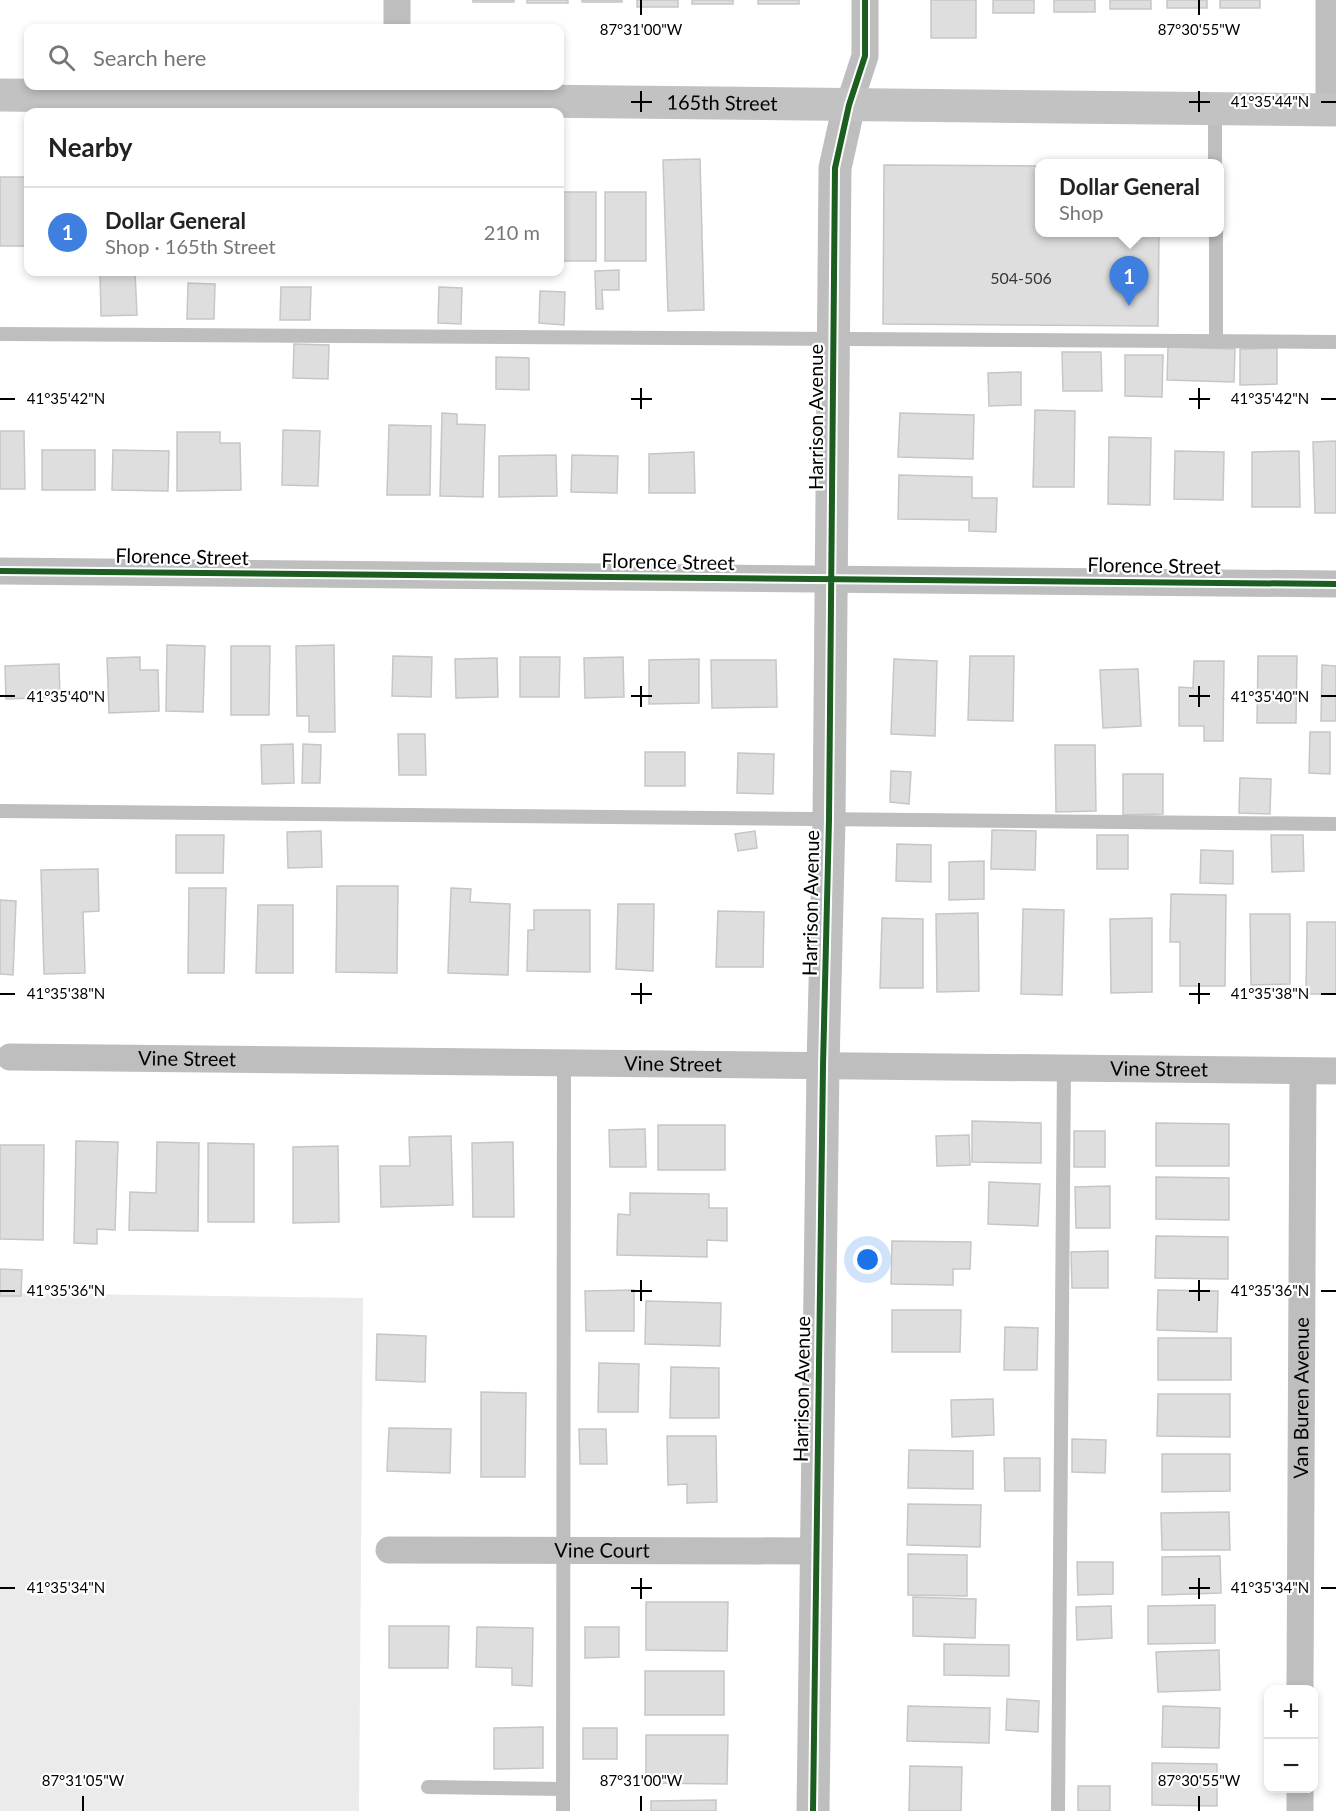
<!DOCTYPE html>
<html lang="en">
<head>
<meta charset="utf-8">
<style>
	body { margin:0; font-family:Lato,sans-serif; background:#f2f2f2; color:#222 }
	.controls { position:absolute; right:18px; bottom:18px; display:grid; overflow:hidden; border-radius:12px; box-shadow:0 3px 9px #0003 }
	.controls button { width:54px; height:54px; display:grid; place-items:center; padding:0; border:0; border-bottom:2px solid #e0e0e0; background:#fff; color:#222; font:30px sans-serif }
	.you { position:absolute; left:868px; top:1260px; width:21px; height:21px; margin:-15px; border:4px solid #fff; border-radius:50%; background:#1a73e8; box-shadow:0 0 0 9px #1a73e833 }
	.badge { display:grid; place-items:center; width:39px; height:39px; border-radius:50%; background:#595959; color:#fff; font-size:20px; font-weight:700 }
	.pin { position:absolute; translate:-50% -50px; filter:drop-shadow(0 2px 3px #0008) }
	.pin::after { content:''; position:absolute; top:32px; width:21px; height:18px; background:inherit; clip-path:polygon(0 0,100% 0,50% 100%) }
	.popup { position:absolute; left:1035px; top:159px; width:189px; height:78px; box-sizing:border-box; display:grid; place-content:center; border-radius:12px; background:#fff; filter:drop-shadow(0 2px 4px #0005); font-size:20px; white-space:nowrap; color:#767676 }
	.popup b { font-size:22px; color:#222 }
	.popup::after { content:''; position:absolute; left:50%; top:100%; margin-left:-12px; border:12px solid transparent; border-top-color:#fff }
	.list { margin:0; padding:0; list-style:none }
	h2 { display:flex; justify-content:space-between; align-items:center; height:78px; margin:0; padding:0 24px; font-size:26px }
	h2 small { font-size:20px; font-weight:400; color:#767676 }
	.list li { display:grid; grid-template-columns:39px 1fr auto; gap:18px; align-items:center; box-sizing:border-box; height:90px; padding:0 24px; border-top:2px solid #e0e0e0 }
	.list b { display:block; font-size:22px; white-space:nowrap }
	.list p { margin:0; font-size:20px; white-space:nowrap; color:#767676 }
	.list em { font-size:20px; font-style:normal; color:#767676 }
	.icon { flex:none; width:33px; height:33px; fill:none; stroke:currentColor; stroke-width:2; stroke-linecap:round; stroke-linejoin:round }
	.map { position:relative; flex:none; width:1336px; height:1811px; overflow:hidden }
	.search { position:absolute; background:#fff; box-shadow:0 3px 9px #0003; left:24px; top:24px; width:540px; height:66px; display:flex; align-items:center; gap:15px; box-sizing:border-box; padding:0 21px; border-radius:12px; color:#767676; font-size:22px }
	.panel { position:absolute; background:#fff; box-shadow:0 3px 9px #0003; left:24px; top:108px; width:540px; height:168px; border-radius:12px }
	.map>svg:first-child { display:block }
</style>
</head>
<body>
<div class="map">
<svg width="1336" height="1811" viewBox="0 0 1336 1811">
	<rect width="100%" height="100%" fill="#fff"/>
	<path fill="#ebebeb" d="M0,1293l363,5 -4,513h-359z"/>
	<path fill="#dedede" stroke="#c6c6c6" stroke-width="1.5" d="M473,0h41v2h-41z
		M527,0h41v3h-41z
		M582,0h40v2h-40z
		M637,0h41v7h-41z
		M692,0h41v4h-41z
		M758,0h41v4h-41z
		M931,0h45v38h-45z
		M993,0h41v13h-41z
		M1054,0h41v12h-41z
		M1110,0h41v9h-41z
		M1167,0h40v8h-40z
		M1220,0h40v8h-40z
		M700,159l4,151 -36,1 -5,-151z
		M884,165l155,1v66h120l-1,94 -275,-2z
		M0,177h28v69h-28z
		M560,192h36v69h-36z
		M605,192h41v69h-41z
		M619,270v20h-17l1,19h-7l-1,-38z
		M100,272h35l2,43 -36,1z
		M188,283l27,1 -1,35h-27z
		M281,287h30l-1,33h-30z
		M439,287l23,1 -1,36 -23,-1z
		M540,291l25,1 -1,33 -25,-2z
		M294,344l35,1 -1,34 -35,-1z
		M1168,347l67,2 -1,33 -67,-2z
		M1277,348v36l-37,1v-36z
		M1062,352h39l1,39h-39z
		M1125,355h38l-1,42 -37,-1z
		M496,357l33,1v32l-33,-1z
		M1021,372v33l-32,1 -1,-33z
		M1035,410l40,1 -1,76h-41z
		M442,413l15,1v10l28,1 -2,72 -43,-1z
		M900,413l74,2 -1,44 -75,-2z
		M389,425l42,1 -1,69h-43z
		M283,430l37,1 -2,55 -36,-1z
		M0,431h24l1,58h-25z
		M177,432h43v11h20l1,47 -64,1z
		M1109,437l42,1 -1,67 -42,-1z
		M1336,441v72h-21l-2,-71z
		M42,450h53v40h-53z
		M113,450l56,1 -1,40 -56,-1z
		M1175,451l49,1 -1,48 -49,-1z
		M1299,451l1,56h-48v-55z
		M694,452l1,41h-46v-39z
		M556,455l1,41 -58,1v-41z
		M572,455l46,1 -1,37 -46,-1z
		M899,475l73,2v21h25l-1,34 -27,-1v-11l-71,-1z
		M167,645l38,1 -2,66 -37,-1z
		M334,645l1,87h-26v-16h-12l-1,-70z
		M231,646h39l-1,69h-38z
		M393,656l39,1 -1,40 -39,-1z
		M970,656h44l-1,65 -45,-1z
		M1258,656h39l-1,67h-39z
		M140,657v13h18l1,41 -50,2 -2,-55z
		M520,657h40l-1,40h-39z
		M623,657l1,40 -39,1 -1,-40z
		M497,658l1,39 -42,1 -1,-39z
		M699,659v44l-50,1v-44z
		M894,659l43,2 -2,75 -44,-2z
		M711,660h65l1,47 -65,1z
		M1194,661h30l-1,80h-19v-15h-25v-39l14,1z
		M59,664l1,33 -54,2 -1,-33z
		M1322,665l14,1v55h-15z
		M1138,669l3,57 -38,2 -3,-58z
		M1310,732h20v42l-21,-1z
		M398,734h27l1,41h-27z
		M293,744l1,39 -32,1 -1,-39z
		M303,744l18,1 -1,38h-18z
		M1055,745h40l1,66 -40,1z
		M645,752h40v34h-40z
		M738,753l36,1 -1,40 -36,-1z
		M891,771l20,1 -2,32 -19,-2z
		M1123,774h40v40l-40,1z
		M1240,778l31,1 -1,35 -31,-1z
		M992,830l44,1 -1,39 -44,-1z
		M321,831l1,36 -34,1 -1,-36z
		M755,831l2,17 -19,3 -3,-17z
		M176,835h48l-1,38h-47z
		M1097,835h31v34h-31z
		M1271,835h32l1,36 -32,1z
		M897,844l34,1v37l-35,-1z
		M1201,850l32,1v33l-33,-1z
		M984,861v38l-35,1v-38z
		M98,869l1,42 -16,1 2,61 -41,1 -3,-104z
		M337,886h61l-1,87 -61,-1z
		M189,888h37l-2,85h-36z
		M451,888l20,1 -1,13 40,2 -2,71 -60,-2z
		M1171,894l55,1 -1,91h-45v-44h-10z
		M0,900l16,1 -3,74 -13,-1z
		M618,904h36l-1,67 -37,-2z
		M258,905h35v68h-37z
		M1023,909l41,1 -2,85 -41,-1z
		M534,910h56v62l-63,-1 1,-41h6z
		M718,911l46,1 -1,55h-47z
		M978,913l1,78 -42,1 -1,-78z
		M1250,914h40v70l-39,1z
		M882,918l41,1v69h-43z
		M1152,918v74l-41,1 -1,-74z
		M1307,922h29v72h-30z
		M972,1121l69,2v40l-69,-1z
		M1156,1123l73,1v42h-73z
		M658,1125h67v45h-67z
		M645,1129l1,38h-36l-1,-37z
		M1074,1131h31v36h-31z
		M969,1135l1,30 -33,1 -1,-30z
		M451,1136l2,69 -72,2 -1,-41h30l-1,-29z
		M76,1141l42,1 -3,88 -18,-1v15l-23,-1z
		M157,1142l42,1 -1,88 -69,-1 1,-38 26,1z
		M513,1142l1,75h-41l-1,-74z
		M208,1143l46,1v78h-46z
		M0,1145h44l-1,95 -43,-1z
		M338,1146l1,76 -46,1v-76z
		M1156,1177l73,1v42l-73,-1z
		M989,1182l51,2 -2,42 -50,-2z
		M1110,1186v42h-34l-1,-41z
		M630,1193l79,1v14h18v33l-20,-1v17l-90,-2 1,-41 12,1z
		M1156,1236l72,1v42l-73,-1z
		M892,1241l79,1 -1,27h-17v16l-62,-1z
		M1108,1251v37h-36l-1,-36z
		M0,1269l22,1 -1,26h-21z
		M634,1290v41h-48l-1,-40z
		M1158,1290l60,1 -1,41 -60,-2z
		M646,1301l75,2 -1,43 -75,-2z
		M892,1310h69l-1,42h-68z
		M1005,1327l33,1 -1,42h-33z
		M377,1334l49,2 -1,46 -49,-2z
		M1158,1338h73v42h-73z
		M599,1363l40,1 -1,48h-40z
		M671,1367l48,1v50h-49z
		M481,1392l45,1 -1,84h-44z
		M1158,1394h72v43l-73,-1z
		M993,1399l1,36 -42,2 -1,-37z
		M389,1428l62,1 -1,44 -63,-2z
		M579,1429h27l1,35h-27z
		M667,1436h49l1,66 -30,1v-19l-19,1z
		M1072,1439l34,1 -1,33 -33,-1z
		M909,1450l64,1v38l-65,-1z
		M1162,1454h68v37l-68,1z
		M1004,1458h36v33h-35z
		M908,1504l73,1 -1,42 -73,-2z
		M1229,1512l1,38h-68l-1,-37z
		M908,1554l59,1v41l-59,-1z
		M1220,1556l1,37 -59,2v-38z
		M1077,1562h36v32l-35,1z
		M913,1597l63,2 -1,39 -62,-2z
		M646,1602h82l-1,49 -81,-1z
		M1215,1605v38l-67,1v-38z
		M1111,1606l1,32 -35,2 -1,-33z
		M389,1626h60l-1,42h-59z
		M477,1627l56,1 -1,58 -20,-1v-17l-36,-1z
		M585,1627h34v30l-34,1z
		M944,1644l65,1v31l-65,-1z
		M1219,1650l1,40 -62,2 -2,-40z
		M645,1671h79v44h-79z
		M1007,1699l32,2 -1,31 -32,-2z
		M908,1706l82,2 -1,35 -82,-2z
		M1163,1706l57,2 -1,40 -57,-1z
		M543,1727v41l-49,1v-41z
		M583,1728h34v31h-34z
		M646,1735h82l-1,49 -81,-1z
		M1152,1763l65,1v42l-65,-1z
		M910,1766l52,1 -1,44h-52z
		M1078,1786h32v25h-32z
		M716,1800v11h-65v-10z"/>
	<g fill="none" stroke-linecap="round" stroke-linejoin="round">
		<path stroke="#bebebe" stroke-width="14" d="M1215,108v56
			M1216,232v109
			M0,334l1336,8
			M0,811l1336,13
			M428,1787l135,2
			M563,1811l1,-748
			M1058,1811l6,-743"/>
		<g stroke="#bebebe" stroke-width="27">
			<path d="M397,28v-28"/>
			<path d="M849,105l16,-49v-56"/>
			<path d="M1329,109v-109"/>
			<path d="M0,571l1336,13"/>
			<path id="s1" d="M10,1057l1326,14"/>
			<path id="s2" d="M389,1550l427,1"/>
			<path id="s3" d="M1300,1690l3,-619"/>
			<path d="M1300,1811v-23"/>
		</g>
		<path stroke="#bebebe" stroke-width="33" d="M813,1811l10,-745 6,-246 6,-652 14,-63"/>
		<path stroke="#c2c2c2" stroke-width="33" id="s4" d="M0,95l1336,15"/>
		<defs>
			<path id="cycleway" d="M0,571l1336,13
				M813,1811l10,-745 6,-246 6,-652 14,-63 16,-49v-56"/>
		</defs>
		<use href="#cycleway" stroke="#fff" stroke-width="10"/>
		<use href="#cycleway" stroke="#1b5e20" stroke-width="6"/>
	</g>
	<path fill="none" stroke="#000" stroke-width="2" d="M641,0v15M1199,0v15M641,91v21M1199,91v21M631,102h21M1189,102h21M1321,102h15M641,388v21M1199,388v21M0,399h15M631,399h21M1189,399h21M1321,399h15M641,686v21M1199,686v21M0,696h15M631,696h21M1189,696h21M1321,696h15M641,983v21M1199,983v21M0,994h15M631,994h21M1189,994h21M1321,994h15M641,1280v21M1199,1280v21M0,1291h15M631,1291h21M1189,1291h21M1321,1291h15M641,1578v21M1199,1578v21M0,1588h15M631,1588h21M1189,1588h21M1321,1588h15M83,1796v15M641,1796v15M1199,1796v15"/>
	<g text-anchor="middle" stroke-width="4.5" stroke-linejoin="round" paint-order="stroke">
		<g font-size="16" fill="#383838">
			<text x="1021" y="284">504-506</text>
		</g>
		<g font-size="20" fill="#000" stroke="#fff">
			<text dy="7" stroke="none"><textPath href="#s4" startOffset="722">165th Street</textPath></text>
			<text transform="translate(816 417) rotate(-90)" y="7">Harrison Avenue</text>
			<text transform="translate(182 557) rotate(1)" y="7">Florence Street</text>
			<text transform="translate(668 562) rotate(1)" y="7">Florence Street</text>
			<text transform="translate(1154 566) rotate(1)" y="7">Florence Street</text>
			<text transform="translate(811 903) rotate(-89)" y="7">Harrison Avenue</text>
			<text dy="7" stroke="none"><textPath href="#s1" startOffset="177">Vine Street</textPath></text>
			<text dy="7" stroke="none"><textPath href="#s1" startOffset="663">Vine Street</textPath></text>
			<text dy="7" stroke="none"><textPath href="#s1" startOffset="1149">Vine Street</textPath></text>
			<text transform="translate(802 1389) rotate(-89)" y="7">Harrison Avenue</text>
			<text dy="7" stroke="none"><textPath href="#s3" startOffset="292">Van Buren Avenue</textPath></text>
			<text dy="7" stroke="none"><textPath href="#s2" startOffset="213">Vine Court</textPath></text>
		</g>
	</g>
	<g font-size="15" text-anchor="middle" fill="#000" stroke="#fff" stroke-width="4.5" stroke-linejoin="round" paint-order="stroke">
		<text x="641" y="35">87°31'00"W</text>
		<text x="1199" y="35">87°30'55"W</text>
		<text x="1270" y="107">41°35'44"N</text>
		<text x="66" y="404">41°35'42"N</text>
		<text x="1270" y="404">41°35'42"N</text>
		<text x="66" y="702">41°35'40"N</text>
		<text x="1270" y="702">41°35'40"N</text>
		<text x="66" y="999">41°35'38"N</text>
		<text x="1270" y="999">41°35'38"N</text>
		<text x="66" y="1296">41°35'36"N</text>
		<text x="1270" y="1296">41°35'36"N</text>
		<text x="66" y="1593">41°35'34"N</text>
		<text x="1270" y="1593">41°35'34"N</text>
		<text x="83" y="1786">87°31'05"W</text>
		<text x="641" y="1786">87°31'00"W</text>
		<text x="1199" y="1786">87°30'55"W</text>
	</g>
</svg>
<div class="controls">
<button>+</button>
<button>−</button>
</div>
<div class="you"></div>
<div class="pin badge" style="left:1129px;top:306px;background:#3f7fe0">1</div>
<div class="popup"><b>Dollar General</b>Shop</div>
<div class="search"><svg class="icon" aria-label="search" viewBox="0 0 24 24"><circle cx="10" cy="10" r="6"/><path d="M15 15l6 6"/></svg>Search here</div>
<section class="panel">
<h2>Nearby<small></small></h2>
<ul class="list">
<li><span class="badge" style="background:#3f7fe0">1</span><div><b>Dollar General</b><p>Shop · 165th Street</p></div><em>210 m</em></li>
</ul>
</section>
</div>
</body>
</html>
